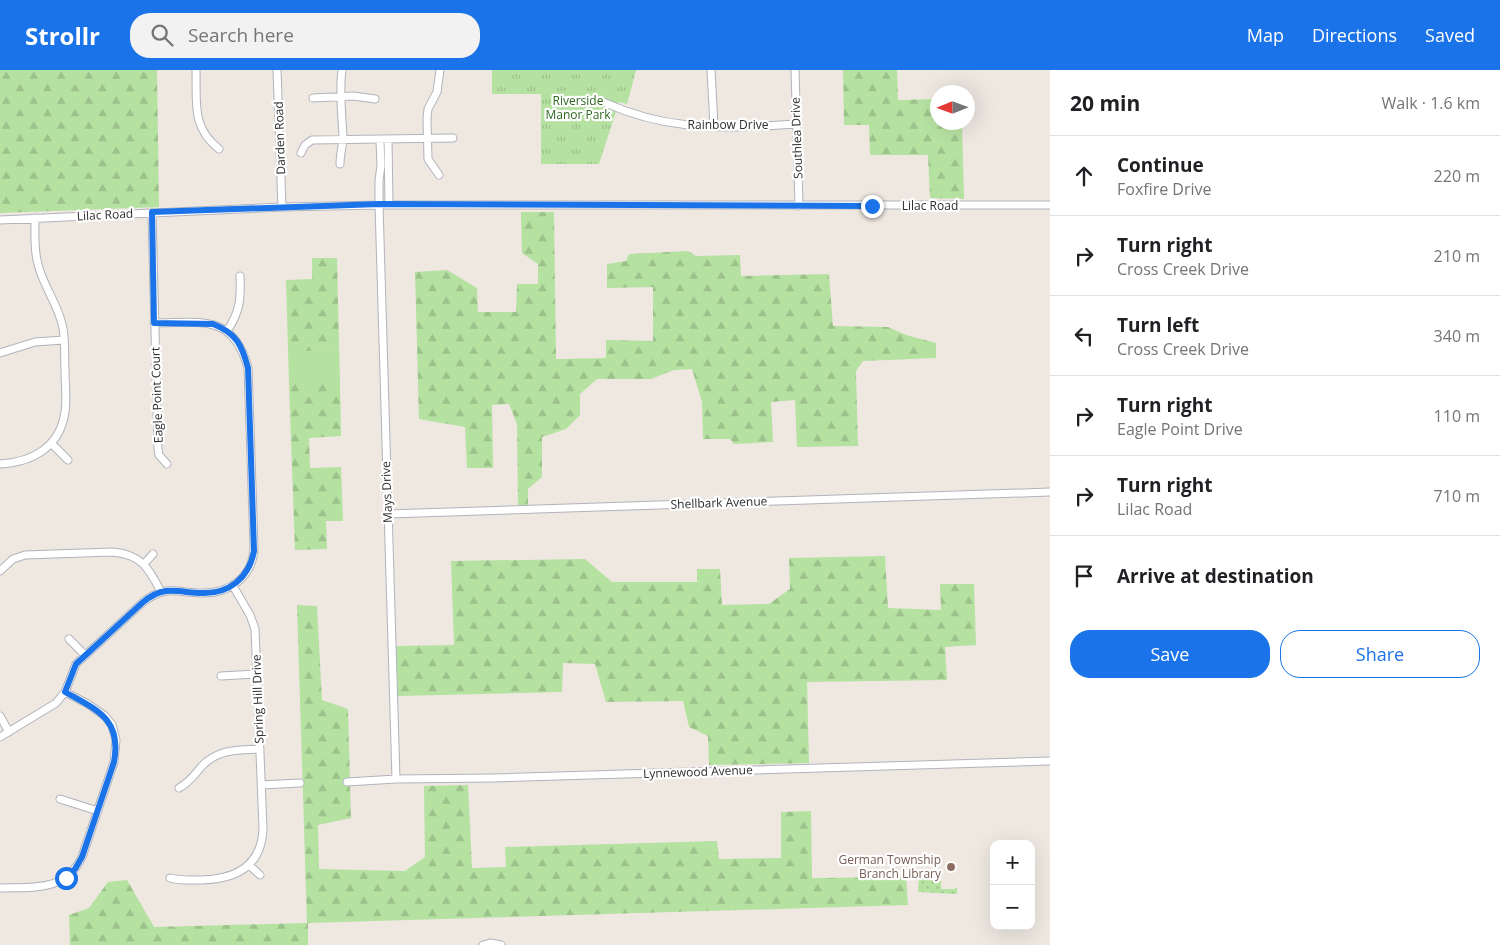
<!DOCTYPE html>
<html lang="en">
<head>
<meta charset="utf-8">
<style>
	body { margin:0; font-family:"Open Sans",sans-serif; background:#f2f2f2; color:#202124 }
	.controls { position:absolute; right:15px; bottom:15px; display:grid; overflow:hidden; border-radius:10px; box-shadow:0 5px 20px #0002 }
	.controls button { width:45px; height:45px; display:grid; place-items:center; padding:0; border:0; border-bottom:1px solid #e0e0e0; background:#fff; color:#202124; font:25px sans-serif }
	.compass { position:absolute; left:930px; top:15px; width:45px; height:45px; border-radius:50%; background:#fff; box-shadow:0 5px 20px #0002; rotate:269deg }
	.stop { position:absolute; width:15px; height:15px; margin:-11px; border:4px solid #1a73e8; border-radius:50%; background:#fff }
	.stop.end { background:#1a73e8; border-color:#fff; box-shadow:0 1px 5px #0008 }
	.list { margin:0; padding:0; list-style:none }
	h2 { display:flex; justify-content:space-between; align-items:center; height:65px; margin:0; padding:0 20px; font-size:21px }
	h2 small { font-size:16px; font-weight:400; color:#757577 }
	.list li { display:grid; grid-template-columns:32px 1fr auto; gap:15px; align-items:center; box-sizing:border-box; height:80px; padding:0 20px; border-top:1px solid #e0e0e0 }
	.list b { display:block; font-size:19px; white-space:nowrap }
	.list p { margin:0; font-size:16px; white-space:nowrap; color:#757577 }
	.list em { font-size:16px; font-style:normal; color:#757577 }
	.actions { display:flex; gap:10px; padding:15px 20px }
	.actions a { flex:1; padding:11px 0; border:1px solid #1a73e8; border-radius:20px; text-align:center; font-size:18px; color:#1a73e8 }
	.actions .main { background:#1a73e8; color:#fff }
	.icon { flex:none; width:28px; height:28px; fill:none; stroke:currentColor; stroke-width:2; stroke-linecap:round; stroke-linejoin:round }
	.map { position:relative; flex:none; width:1050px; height:875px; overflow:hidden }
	header { display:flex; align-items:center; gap:30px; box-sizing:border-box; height:70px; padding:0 25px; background:#1a73e8; color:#fff }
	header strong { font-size:24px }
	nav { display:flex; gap:28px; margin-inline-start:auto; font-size:18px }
	.search { width:350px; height:45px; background:#f2f2f2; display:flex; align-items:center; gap:12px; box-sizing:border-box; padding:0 18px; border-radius:20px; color:#757577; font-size:19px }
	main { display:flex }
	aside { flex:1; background:#fff }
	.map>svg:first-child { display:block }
</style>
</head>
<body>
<header>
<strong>Strollr</strong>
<div class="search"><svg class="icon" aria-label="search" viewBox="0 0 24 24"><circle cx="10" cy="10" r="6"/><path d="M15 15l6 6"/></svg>Search here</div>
<nav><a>Map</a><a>Directions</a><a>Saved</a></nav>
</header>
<main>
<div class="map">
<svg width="1050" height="875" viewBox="0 0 1050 875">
	<defs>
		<pattern id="forest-firs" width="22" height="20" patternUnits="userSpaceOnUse" patternTransform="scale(1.25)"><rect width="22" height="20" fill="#b5e1a1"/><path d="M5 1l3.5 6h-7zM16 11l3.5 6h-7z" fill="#9cc18b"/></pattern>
		<pattern id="park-tufts" width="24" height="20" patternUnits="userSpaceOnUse" patternTransform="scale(1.25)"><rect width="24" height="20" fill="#b5e1a1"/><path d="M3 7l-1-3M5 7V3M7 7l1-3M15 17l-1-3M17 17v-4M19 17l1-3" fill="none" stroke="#9cc18b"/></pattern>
		<pattern id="garden-dots" width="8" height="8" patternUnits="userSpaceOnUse" patternTransform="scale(1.25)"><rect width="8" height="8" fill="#b5e1a1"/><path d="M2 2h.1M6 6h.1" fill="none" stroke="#9cc18b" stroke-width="1.8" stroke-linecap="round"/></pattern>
	</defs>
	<rect width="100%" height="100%" fill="#eee8e1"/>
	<path fill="#b5e1a1" d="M339,274l1,40h-51l-1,-33h25z"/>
	<path fill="url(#forest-firs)" d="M0,0h157l2,137 -159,6z
		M843,0h54l1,30 39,-1 1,23 24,1 2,76 -34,-1 -2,-43h-58l-1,-30h-25z
		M521,142h33l2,147 50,-1v-18l47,1v-54l-46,1v-24l19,-3 3,-7 59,-3 8,5 44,-1 1,21 88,-2 4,52 55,1 18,8 30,8v15l-73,3 -7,10 2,75 -61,1 -2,-47 -24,2 2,40 -39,2 -4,-5h-27l-1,-37 -10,-33 -18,1 -23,9h-54l-17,15v21l-14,14 -24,8v40l-14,12v16h-10l-1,-81 -8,-20 -17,1 1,63h-26l-2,-41 -46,-8 -4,-147 32,-2 30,18 1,24h38l1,-28h21v-20l-16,-11z
		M312,188h25l2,86 -26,7h-25l-2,-71 26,-1z
		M289,314h51l1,52 -32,2 1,30 31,-1 2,54h-17l1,28 -32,1z
		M885,486l3,52 53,2 -1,-26h34l2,61 -31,2 2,33 -140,2 2,81 -100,2 -1,-29 -19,-9 -6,-26 -77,1 -11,-38 -32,-1 -1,29 -164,4 -2,-50 58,-1 -3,-84 134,-2 27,23h85v-13h23l2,36 47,-1 21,-15 -1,-31z
		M297,535l20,1 5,94 26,9 3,109 -33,7 1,44 86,2 20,-14 -1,-71 44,-1 4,83 34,-1 -1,-20 212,-6 2,18 62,-1v-46l30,-1 1,67 94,-1 2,28 -600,18v22h-238l-1,-30 20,-7 19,-26 19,-2 27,47 153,-4z"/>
	<path fill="url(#park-tufts)" d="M492,0h144l-9,34 -8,-2 -20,62h-58v-70h-49z"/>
	<path fill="url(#garden-dots)" d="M919,806l11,1 1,-1h3v4l7,1v8h14v-1h2v6l-39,-2z"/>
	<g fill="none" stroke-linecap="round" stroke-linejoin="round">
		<defs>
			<path id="minor" d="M196,0c1,32 -5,57 23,79
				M277,0l5,137
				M711,0l3,56
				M795,0l4,136
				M313,28l40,-2 22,3
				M603,32c27,12 55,20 85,23 36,4 73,1 109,-1
				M388,69l1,66
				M380,70l1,26 -2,14v25l17,574
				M301,83l4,-8 7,-5 141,-2
				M340,94c0,-9 3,-21 3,-27 -1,-22 -4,-45 -1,-67
				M439,105l-11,-16 -1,-40 1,-10 9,-17 3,-22
				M152,143l6,236 1,6 8,9
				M0,150l282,-13 97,-2h671
				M227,261c13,-19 14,-32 13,-55
				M0,283l35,-11 29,-2
				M51,373l17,17
				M0,394c33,-2 60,-17 65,-52 2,-14 0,-29 0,-42 -1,-15 1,-32 -3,-46 -5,-22 -21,-41 -25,-64 -3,-13 -2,-28 -2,-42
				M388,444l662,-22
				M144,494l9,-10
				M0,501l13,-12 12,-4 87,-3c29,2 37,16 49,40
				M69,569l16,16
				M221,606l36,-2
				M0,646l9,16
				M0,667l56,-34 9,-11 11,-28 66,-61c7,-6 14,-10 24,-12 11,-1 23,2 35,2 29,1 53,-17 53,-47l-6,-178c-15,-55 -47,-45 -94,-45
				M347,712l49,-3 98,-1 556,-17
				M261,715l39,-2
				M179,718c11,-6 15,-13 23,-22 16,-17 36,-16 58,-17
				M60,729l38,12
				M249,795l11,10
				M170,808c11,3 21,2 32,2 34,-1 60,-14 61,-52l-8,-199 -5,-14 -17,-29
				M0,818c33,-1 65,4 82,-31l32,-95 2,-22 -4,-15 -7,-9 -17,-12 -23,-12
				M483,875l7,-2 11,2"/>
		</defs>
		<use href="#minor" stroke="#b1b3bd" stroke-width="9"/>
		<use href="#minor" stroke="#fff" stroke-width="7"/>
	</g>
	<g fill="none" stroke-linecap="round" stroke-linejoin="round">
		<path stroke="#1a73e8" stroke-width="6" d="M66,808l9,-9 7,-12 32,-95c8,-43 -17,-52 -49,-70l11,-28 66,-61c7,-6 15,-11 24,-12 12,-1 24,2 36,2 27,1 47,-15 52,-42l-6,-183c-6,-23 -12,-35 -35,-44l-59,-1 -2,-111 227,-8 493,2"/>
	</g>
	<circle fill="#8d6e63" stroke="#fff" stroke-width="2" cx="951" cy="797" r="5"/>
	<g text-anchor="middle" stroke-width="4.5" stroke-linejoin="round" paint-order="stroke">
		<g font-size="12" fill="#2d681f" stroke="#fff">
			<text x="578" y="35">Riverside<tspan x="578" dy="14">Manor Park</tspan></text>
		</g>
		<g font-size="12" fill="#2d2d2d" stroke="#fff">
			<text x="728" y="59">Rainbow Drive</text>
			<text transform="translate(280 68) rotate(-92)" y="4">Darden Road</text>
			<text transform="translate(797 68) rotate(-92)" y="4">Southlea Drive</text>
			<text x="930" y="140">Lilac Road</text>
			<text transform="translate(105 145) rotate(-3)" y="4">Lilac Road</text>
			<text transform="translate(157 325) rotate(-92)" y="4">Eagle Point Court</text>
			<text transform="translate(387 422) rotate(-92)" y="4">Mays Drive</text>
			<text transform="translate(719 433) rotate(-2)" y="4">Shellbark Avenue</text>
			<text transform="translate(258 629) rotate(-92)" y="4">Spring Hill Drive</text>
			<text transform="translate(698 702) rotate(-2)" y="4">Lynnewood Avenue</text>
		</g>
		<g font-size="12" fill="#785e54" stroke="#fff" text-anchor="end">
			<text x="941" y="794">German Township<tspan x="941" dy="14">Branch Library</tspan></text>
		</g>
	</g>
</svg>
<div class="controls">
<button>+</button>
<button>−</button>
</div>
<svg class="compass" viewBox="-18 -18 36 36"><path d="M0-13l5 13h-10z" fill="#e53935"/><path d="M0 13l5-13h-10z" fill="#757577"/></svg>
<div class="stop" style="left:66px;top:808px"></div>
<div class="stop end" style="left:872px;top:136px"></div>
</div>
<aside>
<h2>20 min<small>Walk · 1.6 km</small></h2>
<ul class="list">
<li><svg class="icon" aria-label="ahead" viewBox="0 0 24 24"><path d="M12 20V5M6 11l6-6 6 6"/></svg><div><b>Continue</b><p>Foxfire Drive</p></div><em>220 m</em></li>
<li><svg class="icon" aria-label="right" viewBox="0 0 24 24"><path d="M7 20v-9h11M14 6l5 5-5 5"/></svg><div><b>Turn right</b><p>Cross Creek Drive</p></div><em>210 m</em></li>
<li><svg class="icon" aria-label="left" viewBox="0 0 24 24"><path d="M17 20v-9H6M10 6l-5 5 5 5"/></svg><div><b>Turn left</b><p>Cross Creek Drive</p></div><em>340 m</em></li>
<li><svg class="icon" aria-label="right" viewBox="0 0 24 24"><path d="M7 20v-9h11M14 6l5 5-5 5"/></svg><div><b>Turn right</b><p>Eagle Point Drive</p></div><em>110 m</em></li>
<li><svg class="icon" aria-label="right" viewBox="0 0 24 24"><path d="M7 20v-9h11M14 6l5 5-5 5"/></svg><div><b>Turn right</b><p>Lilac Road</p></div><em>710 m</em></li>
<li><svg class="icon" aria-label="arrive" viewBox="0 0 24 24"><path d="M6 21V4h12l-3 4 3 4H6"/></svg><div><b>Arrive at destination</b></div></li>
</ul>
<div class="actions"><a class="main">Save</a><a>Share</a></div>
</aside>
</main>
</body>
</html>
